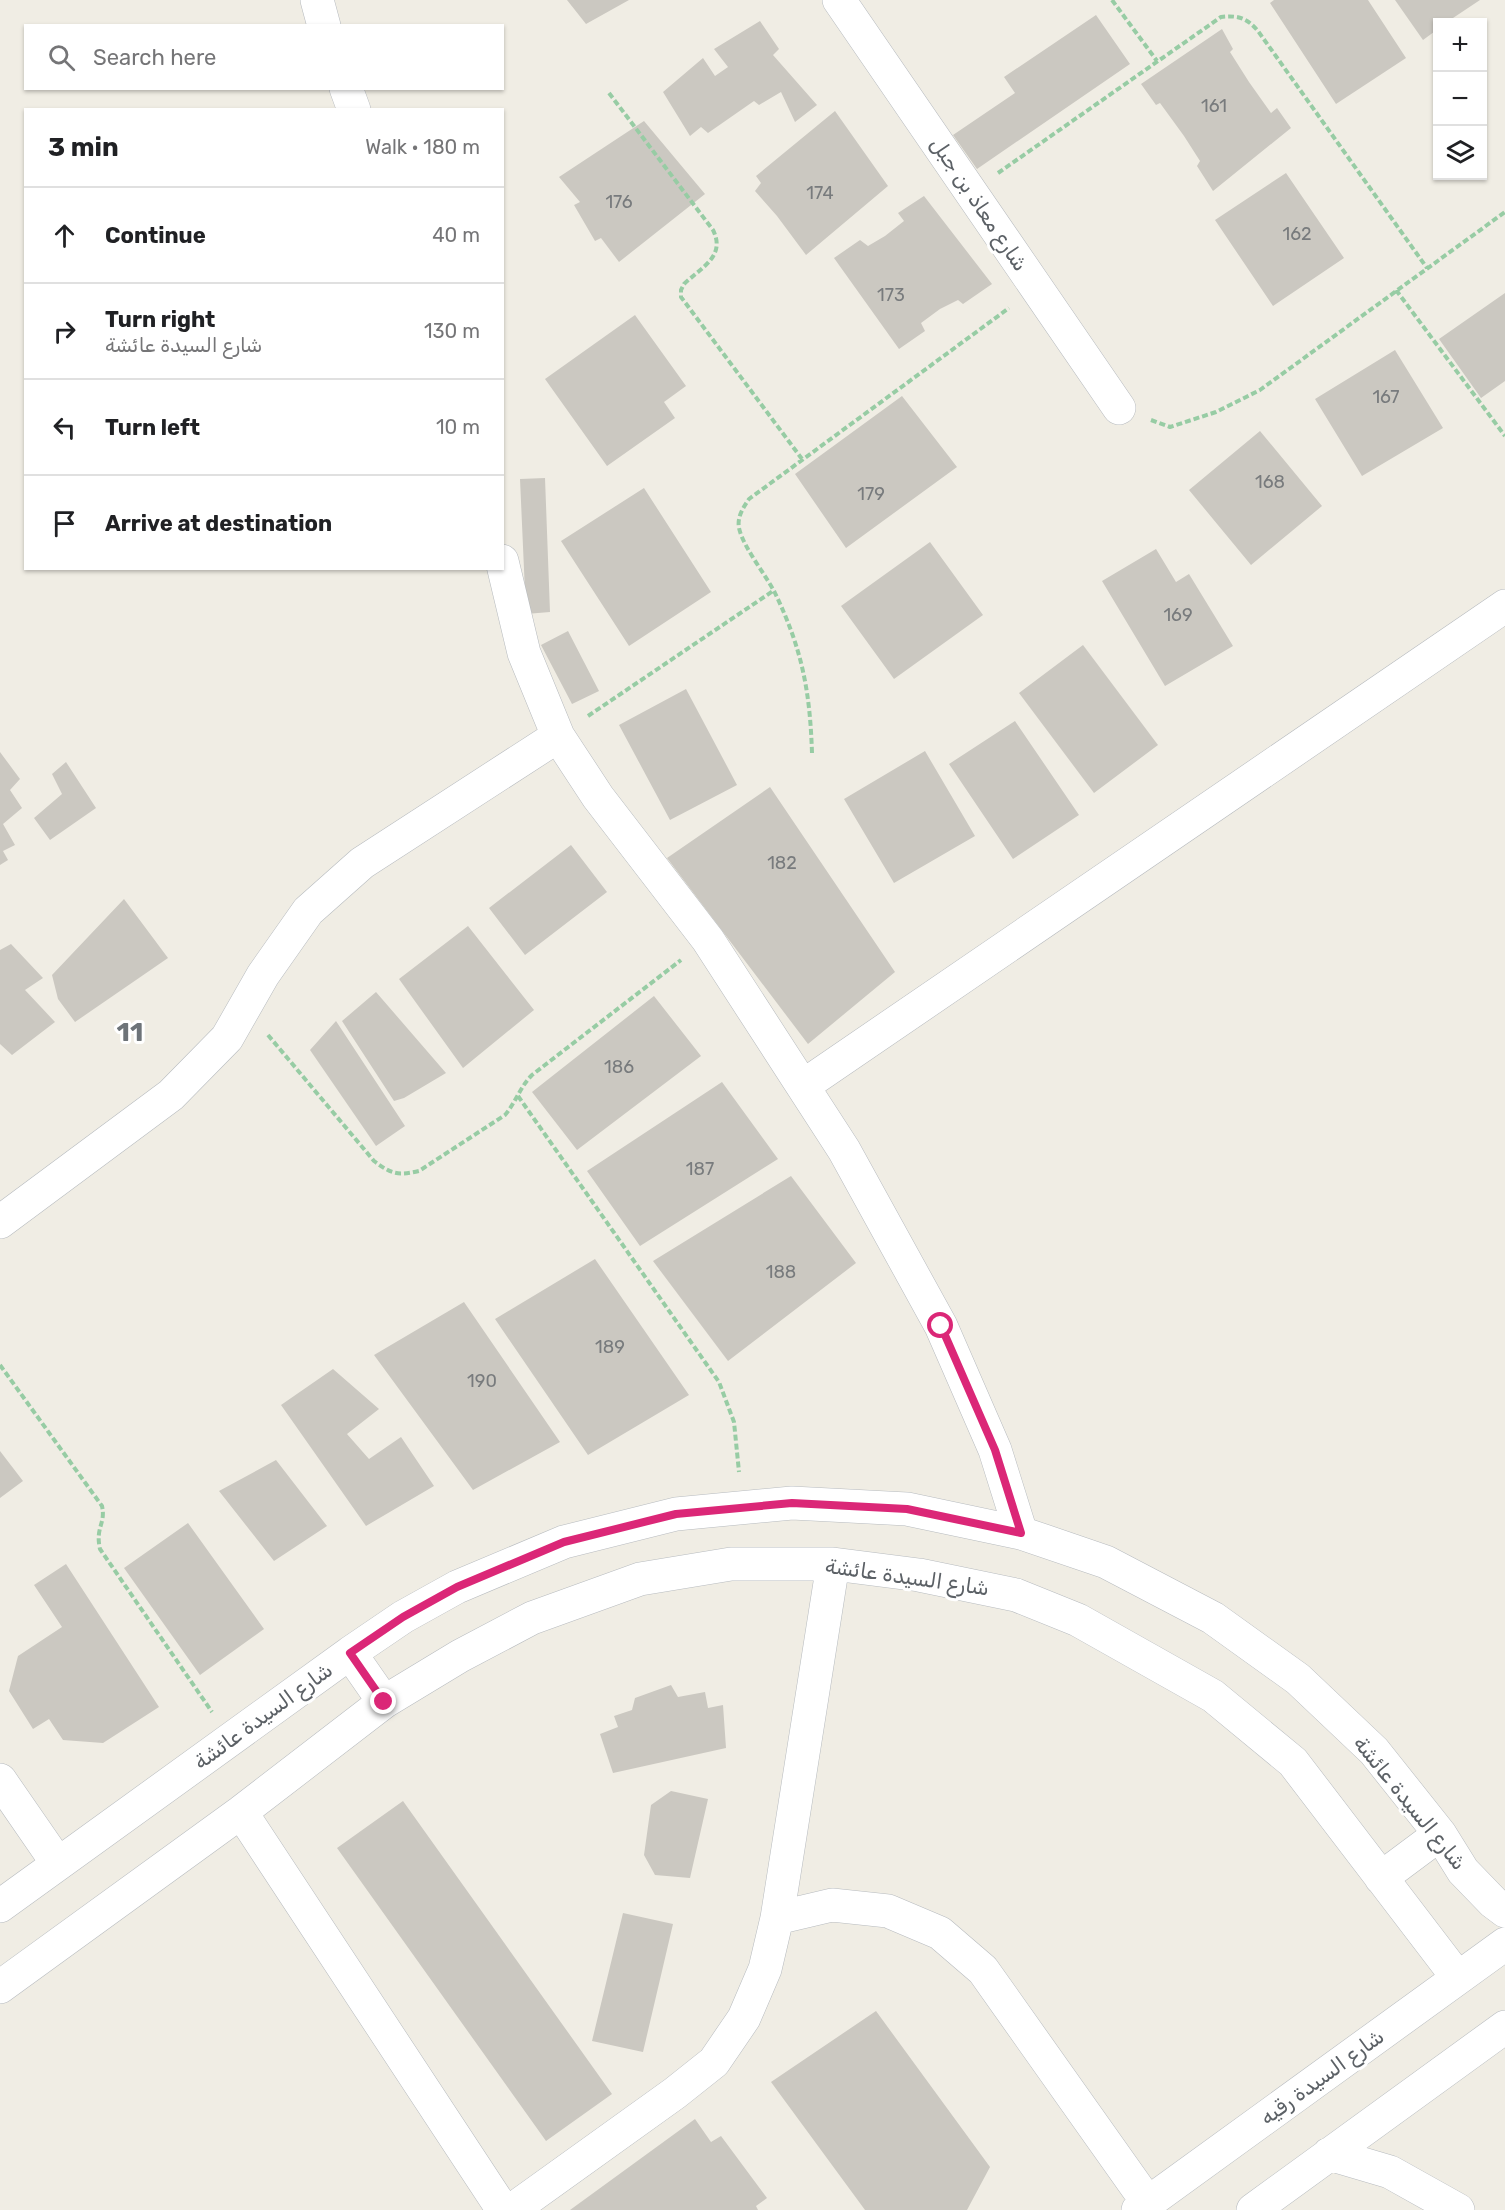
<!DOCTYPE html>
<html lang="en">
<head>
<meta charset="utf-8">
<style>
	body { margin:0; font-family:Rubik,"Noto Naskh Arabic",sans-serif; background:#f2f2f2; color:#202124 }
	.controls { position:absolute; right:18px; top:18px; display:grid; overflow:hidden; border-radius:0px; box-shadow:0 2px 4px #0004 }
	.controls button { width:54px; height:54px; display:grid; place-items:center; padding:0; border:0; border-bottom:2px solid #e0e0e0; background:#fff; color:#202124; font:30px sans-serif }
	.stop { position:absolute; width:18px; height:18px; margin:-14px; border:4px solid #db2777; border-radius:50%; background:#fff }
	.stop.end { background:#db2777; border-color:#fff; box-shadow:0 2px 6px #0008 }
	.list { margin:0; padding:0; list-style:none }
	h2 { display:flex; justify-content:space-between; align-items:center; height:78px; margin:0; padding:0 24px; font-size:26px }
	h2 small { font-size:20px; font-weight:400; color:#757577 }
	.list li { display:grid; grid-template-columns:39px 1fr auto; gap:18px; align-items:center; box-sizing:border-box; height:96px; padding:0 24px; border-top:2px solid #e0e0e0 }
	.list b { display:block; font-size:22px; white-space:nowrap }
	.list p { margin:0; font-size:20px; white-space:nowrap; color:#757577 }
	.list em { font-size:20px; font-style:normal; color:#757577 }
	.icon { flex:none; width:33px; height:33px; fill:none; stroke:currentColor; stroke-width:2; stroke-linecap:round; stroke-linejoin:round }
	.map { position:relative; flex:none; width:1505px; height:2210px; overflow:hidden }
	.search { position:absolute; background:#fff; box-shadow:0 2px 4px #0004; left:24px; top:24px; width:480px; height:66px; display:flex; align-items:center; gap:15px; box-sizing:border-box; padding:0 21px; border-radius:0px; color:#757577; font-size:22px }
	.panel { position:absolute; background:#fff; box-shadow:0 2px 4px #0004; left:24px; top:108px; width:480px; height:462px; border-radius:0px }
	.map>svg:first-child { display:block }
</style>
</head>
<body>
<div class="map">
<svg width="1505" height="2210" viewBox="0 0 1505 2210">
	<rect width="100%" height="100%" fill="#f0ede4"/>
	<path fill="#cbc8c1" d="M567,0h62l-43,24z
		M1274,0h94l38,58 -70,46 -66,-101z
		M1395,0h85l-33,22h-9v7l-15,11z
		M1096,15l34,49 -153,105 -24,-34 62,-42 -11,-16z
		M760,21l19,28 -6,6 44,50 -22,17 -14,-30 -22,13 -5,-4 -46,32 -7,-6 -11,9 -27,-44 40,-34 12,18 13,-9 -14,-18z
		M1222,29l11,20 -3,3 19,30 22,31 6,-5 14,20 -78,63 -16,-25 3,-5 -16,-25 -24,-33 -4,2 -15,-21z
		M835,111l53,75 -82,69 -29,-39 -22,-25 6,-8 -5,-7z
		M644,121l61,73 -86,68 -18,-24 -6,3 -21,-36 6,-3 -21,-25z
		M1286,173l58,85 -71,48 -58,-86z
		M924,196l68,88 -29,20 -5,-4 -18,9 -19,14 4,8 -26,18 -65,-91 26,-18 8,6 17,-10 19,-15 -6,-8z
		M1505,293v88l-24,17 -42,-59z
		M635,315l51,71 -22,16 11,16 -68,48 -62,-87z
		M1395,350l48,78 -81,48 -47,-77z
		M902,396l55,71 -111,81 -51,-74z
		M1260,431l62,75 -71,59 -62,-75z
		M545,478l5,134 -24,2 -6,-135z
		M644,488l67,104 -82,54 -68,-105z
		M930,542l53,73 -89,64 -53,-73z
		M1156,549l20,33 13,-8 44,72 -68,40 -63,-105z
		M568,631l31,60 -27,13 -31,-59z
		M1083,645l75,100 -64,48 -75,-100z
		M686,689l51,96 -67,35 -51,-95z
		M1015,721l64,94 -66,44 -64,-95z
		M925,751l50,85 -81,47 -50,-84z
		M0,752l20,27 -10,11 12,18 -19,16 12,21 -12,6 5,9 -8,5z
		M66,762l30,46 -46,32 -16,-22 28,-24 -10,-20z
		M770,787l125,185 -87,72 -141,-186z
		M571,845l36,47 -82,63 -36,-47z
		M124,899l44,59 -93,64 -17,-23 -6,-24z
		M468,926l66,84 -71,58 -64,-89z
		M11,944l32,34 -18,12 30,32 -43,33 -12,-11v-94z
		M376,992l70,81 -42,25 -10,3 -52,-80z
		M654,996l47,60 -124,94 -45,-58z
		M336,1021l69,105 -29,20 -66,-96z
		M722,1082l56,77 -138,87 -53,-75z
		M791,1176l65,87 -128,98 -75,-100z
		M595,1259l94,136 -101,60 -93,-136z
		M464,1302l96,140 -87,48 -99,-135z
		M333,1369l46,40 -32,25 22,25 32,-22 33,49 -68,40 -85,-121z
		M0,1451l23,30 -23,17z
		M276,1460l51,66 -53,35 -55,-70z
		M188,1523l76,106 -64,46 -76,-107z
		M66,1564l93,143 -56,36 -40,-3 -14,-21 -16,10 -24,-38 9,-35 44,-29 -28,-42z
		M671,1685l7,12 27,-5 3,16 15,-3 3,43 -113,25 -13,-39 18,-7 -4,-11 18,-6 3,-12z
		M671,1791l37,8 -18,79 -35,-3 -11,-20 7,-50z
		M403,1801l209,293 -66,47 -209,-293z
		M623,1913l50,11 -30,128 -51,-11z
		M876,2011l114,156 -23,43h-102l-94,-128z
		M695,2119l16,23 10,-6 46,62 -11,8 2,4h-188z"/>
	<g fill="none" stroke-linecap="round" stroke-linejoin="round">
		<defs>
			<path id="minor" d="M317,0l7,26
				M839,0l280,408
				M346,88l8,22
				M502,561l22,92 34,83 40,61 110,143 136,210 97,176 54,124 26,83
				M803,1086l702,-480
				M0,1222l171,-127 56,-57 36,-63 45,-64 54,-48 196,-127
				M350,1653l34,49
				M0,1780l58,84
				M241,1812l262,398
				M1381,1878l59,-44
				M0,1906l350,-253 53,-36 54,-30 107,-45 112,-28 116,-11 115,6 114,24 85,29 107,56 85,61 76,72 66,83 23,37 30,31 12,9
				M777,1918l55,-13 56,6 52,22 43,37 165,233
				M0,1987l241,-175 143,-110 76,-46 72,-38 108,-39 91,-15h102l86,11 97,20 62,25 135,76 80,66 165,216
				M1329,2154l61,18 68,38
				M512,2210l163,-117 39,-31 30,-44 21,-49 12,-51 56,-354
				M1138,2210l367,-266
				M1253,2210l252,-183"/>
		</defs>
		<use href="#minor" stroke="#b7bbbf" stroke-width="34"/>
		<path stroke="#97cca4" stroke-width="4" stroke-dasharray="6 3" stroke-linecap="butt" d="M1112,0l45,61
			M609,93l104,137c13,26 -11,37 -29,54l-3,6v7l121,162
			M998,173l223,-156c17,-2 26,1 37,14l169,237
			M1396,290l109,146
			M1151,420l19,7 46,-15 44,-22 245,-178
			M588,716l185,-125
			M812,753c-2,-62 -10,-104 -37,-160 -9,-18 -32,-46 -36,-65 -2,-11 4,-20 10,-29l260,-191
			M268,1035l106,126c17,13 24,15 45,10l86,-56c11,-13 15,-28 27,-40l149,-115
			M518,1096l201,286 15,40 5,50
			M0,1365l102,141c4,18 -7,21 -2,43l112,163"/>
		<use href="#minor" stroke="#fff" stroke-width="33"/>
	</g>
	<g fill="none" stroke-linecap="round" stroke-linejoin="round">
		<path stroke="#db2777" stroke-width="8" d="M384,1702l-34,-49 53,-36 54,-30 107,-45 112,-28 116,-11 115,6 114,24 -26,-83 -54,-124"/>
	</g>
	<g text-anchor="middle" stroke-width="6" stroke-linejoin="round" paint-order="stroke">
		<g font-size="18" fill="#787b7d">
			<text x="1214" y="112">161</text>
			<text x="820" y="199">174</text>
			<text x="619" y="208">176</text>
			<text x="1297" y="240">162</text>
			<text x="891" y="301">173</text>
			<text x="1386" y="403">167</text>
			<text x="1270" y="488">168</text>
			<text x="871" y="500">179</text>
			<text x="1178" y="621">169</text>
			<text x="782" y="869">182</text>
			<text x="619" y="1073">186</text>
			<text x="700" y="1175">187</text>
			<text x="781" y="1278">188</text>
			<text x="610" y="1353">189</text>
			<text x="482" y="1387">190</text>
		</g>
		<g font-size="21" fill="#5c6166" stroke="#fff">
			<text transform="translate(979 204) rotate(56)" y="7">شارع معاذ بن جبل</text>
			<text transform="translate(907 1577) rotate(8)" y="7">شارع السيدة عائشة</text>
			<text transform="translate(263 1716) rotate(-36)" y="7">شارع السيدة عائشة</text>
			<text transform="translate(1410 1803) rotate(51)" y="7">شارع السيدة عائشة</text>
			<text transform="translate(1322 2077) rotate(-36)" y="7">شارع السيدة رقيه</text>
		</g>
		<g font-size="27" font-weight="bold" fill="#6d7378" stroke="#fff">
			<text x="130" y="1041">11</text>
		</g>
	</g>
</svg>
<div class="controls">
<button>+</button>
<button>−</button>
<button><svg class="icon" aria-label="layers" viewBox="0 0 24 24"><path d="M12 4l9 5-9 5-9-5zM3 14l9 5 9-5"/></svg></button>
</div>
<div class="stop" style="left:941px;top:1326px"></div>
<div class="stop end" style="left:384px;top:1702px"></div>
<div class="search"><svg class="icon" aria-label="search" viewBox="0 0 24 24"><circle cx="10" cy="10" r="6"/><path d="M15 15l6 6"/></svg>Search here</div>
<section class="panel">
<h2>3 min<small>Walk · 180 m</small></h2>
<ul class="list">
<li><svg class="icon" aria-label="ahead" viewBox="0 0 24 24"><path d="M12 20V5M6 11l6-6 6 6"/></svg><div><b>Continue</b></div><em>40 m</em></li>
<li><svg class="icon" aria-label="right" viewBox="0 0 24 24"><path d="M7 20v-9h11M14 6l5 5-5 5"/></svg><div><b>Turn right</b><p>شارع السيدة عائشة</p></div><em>130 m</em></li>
<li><svg class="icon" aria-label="left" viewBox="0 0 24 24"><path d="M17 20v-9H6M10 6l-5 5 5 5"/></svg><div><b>Turn left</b></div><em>10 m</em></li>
<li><svg class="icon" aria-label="arrive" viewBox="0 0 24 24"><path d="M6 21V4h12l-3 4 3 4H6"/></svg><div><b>Arrive at destination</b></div></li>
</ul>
</section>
</div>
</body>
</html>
